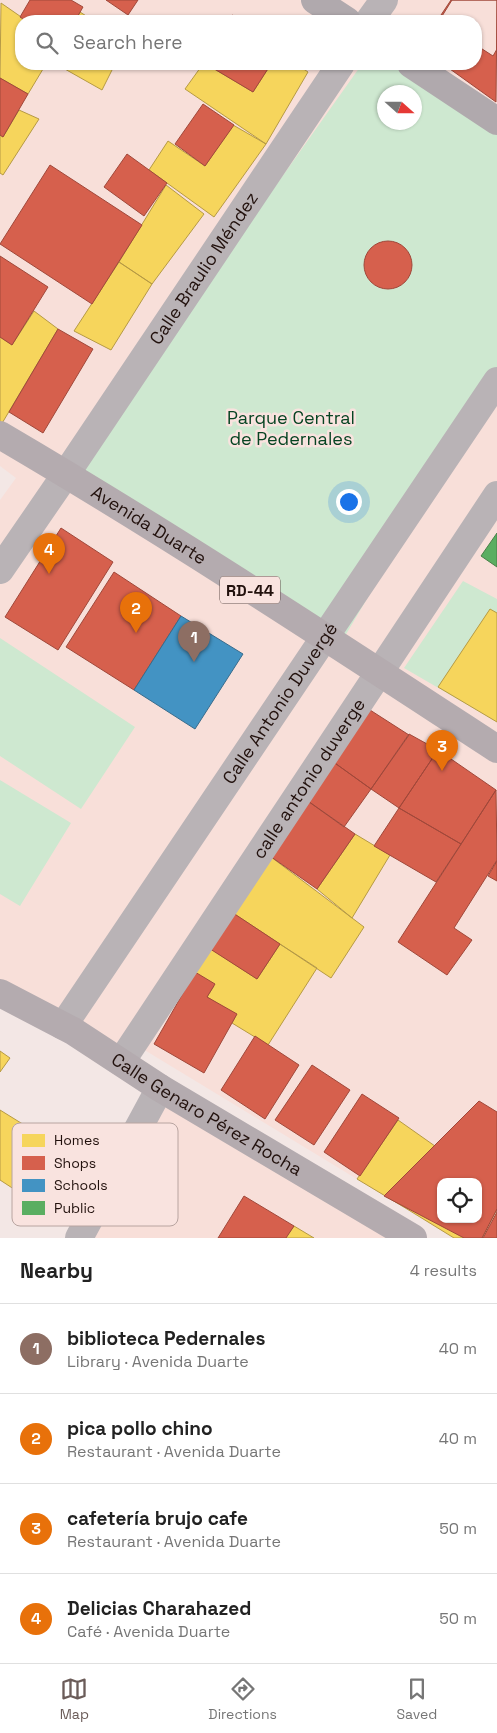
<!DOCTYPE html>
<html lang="en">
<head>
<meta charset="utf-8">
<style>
	body { margin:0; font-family:"Space Grotesk",sans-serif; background:#f2f2f2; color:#222 }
	.controls { position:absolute; right:15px; bottom:15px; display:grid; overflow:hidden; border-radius:10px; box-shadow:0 1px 4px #0004 }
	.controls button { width:45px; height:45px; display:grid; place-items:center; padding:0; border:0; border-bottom:1px solid #e0e0e0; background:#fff; color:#222; font:25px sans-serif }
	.compass { position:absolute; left:377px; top:85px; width:45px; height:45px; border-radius:50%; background:#fff; box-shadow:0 1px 4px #0004; rotate:111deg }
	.you { position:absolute; left:348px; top:501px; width:18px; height:18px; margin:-12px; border:4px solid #fff; border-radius:50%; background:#1a73e8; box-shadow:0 0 0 8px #1a73e833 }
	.badge { display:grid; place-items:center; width:32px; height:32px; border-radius:50%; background:#6b5c59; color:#fff; font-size:16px; font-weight:700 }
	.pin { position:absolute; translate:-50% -41px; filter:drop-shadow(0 1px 2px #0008) }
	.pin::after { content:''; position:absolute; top:26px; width:18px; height:15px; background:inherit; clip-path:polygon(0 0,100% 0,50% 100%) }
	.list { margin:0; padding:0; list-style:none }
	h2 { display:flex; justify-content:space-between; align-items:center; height:65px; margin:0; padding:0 20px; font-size:21px }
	h2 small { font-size:16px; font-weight:400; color:#767676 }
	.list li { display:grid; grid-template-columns:32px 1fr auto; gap:15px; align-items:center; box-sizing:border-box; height:90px; padding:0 20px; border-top:1px solid #e0e0e0 }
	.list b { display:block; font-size:19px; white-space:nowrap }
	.list p { margin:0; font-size:16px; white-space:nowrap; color:#767676 }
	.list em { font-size:16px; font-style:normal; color:#767676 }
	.icon { flex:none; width:28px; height:28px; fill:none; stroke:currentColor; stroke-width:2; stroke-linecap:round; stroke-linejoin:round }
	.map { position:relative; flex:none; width:497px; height:1238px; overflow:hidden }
	.search { position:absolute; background:#fff; box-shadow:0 1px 4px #0004; left:15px; right:15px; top:15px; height:55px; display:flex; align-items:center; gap:12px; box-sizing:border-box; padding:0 18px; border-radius:20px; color:#767676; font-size:19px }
	.sheet { height:425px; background:#fff }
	nav { display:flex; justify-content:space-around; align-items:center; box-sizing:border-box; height:70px; border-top:1px solid #e0e0e0; background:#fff; font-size:14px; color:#767676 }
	nav a { display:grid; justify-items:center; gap:2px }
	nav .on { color:#6b5c59 }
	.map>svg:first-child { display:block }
</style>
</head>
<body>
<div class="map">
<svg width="497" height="1238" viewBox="0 0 497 1238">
	<rect width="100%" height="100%" fill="#f3e7e5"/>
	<path fill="#f8dfd9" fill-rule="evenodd" d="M0,0h497v1238h-43l-321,-195 -12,19 -121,-67v-495l16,-22 -16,-12zM21,21h455v43h-455zM384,92h30v30h-30zM441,1182h37v37h-37z
		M163,1100l230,138h-305z"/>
	<path fill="#cee8d0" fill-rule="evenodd" d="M362,64h39l96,65v258l-81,129 -74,125 -270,-168zM384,92h30v30h-30z
		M463,581l34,18v123l-93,-54z
		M0,638l135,89 -54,82 -81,-53z
		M0,780l71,43 -51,83 -20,-12z"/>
	<path fill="#f6d55c" stroke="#b69a44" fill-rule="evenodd" d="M1,3l26,18h-6v43h25l-18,30 -28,-16z
		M80,12l14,9h-19z
		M56,64h59l-13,26z
		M203,64h3l47,28 18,-28h25l12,8 -42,72 -81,-55z
		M19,110l20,9 -36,56 -3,-2v-38l3,2z
		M233,125l33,19 -52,73 -65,-47 19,-29 37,25z
		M166,185l38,29 -52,70 -33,-22z
		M119,262l33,22 -41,66 -37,-19z
		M34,311l24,18 -57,96 -1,-1v-87l12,8z
		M490,609l7,4v109l-59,-35z
		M355,834l35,21 -38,63 -35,-29z
		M267,854l97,73 -33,51 -104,-69z
		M280,944l37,24 -49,77 -36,-22 4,-8 -29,-18 7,-11 -26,-16 17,-25 52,34z
		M0,1051l10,7 -10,14z
		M0,1110l55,34 -32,51 -23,-15z
		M398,1120l44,31 -35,58 -50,-30z
		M441,1152l56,42v15l-15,29h-28l-47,-29zM441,1182h37v37h-37z
		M294,1226l20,12h-29z"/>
	<path fill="#d6604d" stroke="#a0483a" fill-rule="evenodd" d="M30,0h41l12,7 -8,14h-49l-6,-4z
		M106,0h32l-10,15z
		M451,0h46l-1,102 -53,-38h33v-43h-39z
		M452,0h45v49l-4,7 -17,-11v-24h-37z
		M232,15l11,6h-14z
		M206,64h65l-18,28z
		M0,78l28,16 -25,43 -3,-2z
		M203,104l31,21 -29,41 -30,-22z
		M127,154l40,29 -23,33 -40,-29z
		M50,165l92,60 -50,79 -92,-60z
		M364 265a24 24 0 1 1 48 0a24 24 0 1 1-48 0Z
		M0,256l48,31 -36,58 -12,-8z
		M58,329l35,20 -50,84 -34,-21z
		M61,528l52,34 -55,88 -53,-33z
		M114,572l67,44 -47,74 -68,-43z
		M370,710l39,25 -38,54 -39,-28z
		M409,734l29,16 -39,58 -28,-19z
		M438,750l58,40 -35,54 -62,-36z
		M332,761l39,28 -27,38 -39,-28z
		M496,790l1,70 -43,68 18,12 -25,35 -49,-33z
		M305,799l50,35 -38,55 -50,-35z
		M399,808l62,36 -25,38 -62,-36z
		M497,861v20l-9,-5z
		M227,909l53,35 -23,35 -53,-34z
		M195,972l20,12 -8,13 30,17 -33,59 -50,-29z
		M255,1036l44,29 -34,54 -44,-29z
		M312,1065l38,25 -36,55 -39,-25z
		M362,1094l37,24 -39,58 -36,-24z
		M479,1101l18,11v100l-14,26h-19l-80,-42zM441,1182h37v37h-37z
		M244,1196l50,30 -8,12h-68z
		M497,1209v29h-15z"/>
	<path fill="#4393c3" stroke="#396c8c" d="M181,616l62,38 -48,75 -61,-39z"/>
	<path fill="#5aae61" stroke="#497f48" d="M497,533v34l-16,-11z"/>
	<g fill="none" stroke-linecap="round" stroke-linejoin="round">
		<g stroke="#b9b3b6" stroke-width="28">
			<path d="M369,21l15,-21"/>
			<path id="s1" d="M0,570l66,-96 275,-410"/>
			<path id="s2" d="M63,1026l434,-645"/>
			<path id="s3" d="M121,1062l376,-567"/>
			<path d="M79,1238l81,-150"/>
		</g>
		<path stroke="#b0a9ad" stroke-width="28" d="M315,0l32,21
			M411,64l86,57"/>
		<g stroke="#b4abaf" stroke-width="28">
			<path id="s4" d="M0,435c169,99 333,207 497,314"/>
			<path id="s5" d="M0,993l73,38 87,57 253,150"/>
		</g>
	</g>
	<g text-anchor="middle" stroke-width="5" stroke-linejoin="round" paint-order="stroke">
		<rect fill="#f9e3df" stroke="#62504c" stroke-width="1" x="220" y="576.5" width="60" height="27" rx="4"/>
		<g font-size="16" font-weight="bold" fill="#22110d">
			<text x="250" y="596">RD-44</text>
		</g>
		<g font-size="18" fill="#22110d" stroke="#f9e3df">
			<text dy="6" stroke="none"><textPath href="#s1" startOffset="364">Calle Braulio Méndez</textPath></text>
			<text dy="6" stroke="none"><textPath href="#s4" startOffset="174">Avenida Duarte</textPath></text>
			<text dy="6" stroke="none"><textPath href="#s2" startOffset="389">Calle Antonio Duvergé</textPath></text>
			<text dy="6" stroke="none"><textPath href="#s3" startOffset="340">calle antonio duverge</textPath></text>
			<text dy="6" stroke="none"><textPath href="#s5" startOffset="240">Calle Genaro Pérez Rocha</textPath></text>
		</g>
		<g font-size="18" fill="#064422" stroke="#f9e3df">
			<text x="291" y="424">Parque Central<tspan x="291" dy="21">de Pedernales</tspan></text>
		</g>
	</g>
	<rect x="12" y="1123" width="166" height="103" rx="8" fill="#f9e3df" stroke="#b8a4a0" stroke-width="1"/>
	<rect x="22" y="1134" width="23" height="13" fill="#f6d55c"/>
	<rect x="22" y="1156" width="23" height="14" fill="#d6604d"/>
	<rect x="22" y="1179" width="23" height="13" fill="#4393c3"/>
	<rect x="22" y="1201" width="23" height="14" fill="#5aae61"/>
	<g font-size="14" fill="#22110d">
		<text x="54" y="1145">Homes</text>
		<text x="54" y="1168">Shops</text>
		<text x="54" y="1190">Schools</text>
		<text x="54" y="1213">Public</text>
	</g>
</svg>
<div class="controls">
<button><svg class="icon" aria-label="locate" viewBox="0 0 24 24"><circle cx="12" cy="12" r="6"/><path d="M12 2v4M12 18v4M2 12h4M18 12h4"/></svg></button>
</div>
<svg class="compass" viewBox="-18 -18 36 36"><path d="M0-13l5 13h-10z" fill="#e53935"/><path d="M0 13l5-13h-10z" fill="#767676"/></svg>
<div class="you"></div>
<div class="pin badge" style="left:194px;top:662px;background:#8d6e63">1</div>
<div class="pin badge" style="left:136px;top:633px;background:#e8710a">2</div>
<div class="pin badge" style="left:442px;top:771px;background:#e8710a">3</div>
<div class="pin badge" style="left:49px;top:574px;background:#e8710a">4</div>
<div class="search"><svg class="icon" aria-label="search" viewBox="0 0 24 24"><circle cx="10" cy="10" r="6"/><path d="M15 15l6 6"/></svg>Search here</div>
</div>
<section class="sheet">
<h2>Nearby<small>4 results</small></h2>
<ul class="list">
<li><span class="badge" style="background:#8d6e63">1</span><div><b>biblioteca Pedernales</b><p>Library · Avenida Duarte</p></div><em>40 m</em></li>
<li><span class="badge" style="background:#e8710a">2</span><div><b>pica pollo chino</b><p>Restaurant · Avenida Duarte</p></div><em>40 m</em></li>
<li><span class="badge" style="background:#e8710a">3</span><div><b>cafetería brujo cafe</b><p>Restaurant · Avenida Duarte</p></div><em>50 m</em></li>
<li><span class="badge" style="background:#e8710a">4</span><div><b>Delicias Charahazed</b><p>Café · Avenida Duarte</p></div><em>50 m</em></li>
</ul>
</section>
<nav>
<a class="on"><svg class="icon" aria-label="map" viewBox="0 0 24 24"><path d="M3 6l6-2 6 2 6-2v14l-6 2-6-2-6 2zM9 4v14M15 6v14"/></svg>Map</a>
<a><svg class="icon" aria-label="directions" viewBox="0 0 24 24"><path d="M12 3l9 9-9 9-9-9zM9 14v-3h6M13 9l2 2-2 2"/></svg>Directions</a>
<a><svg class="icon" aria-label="saved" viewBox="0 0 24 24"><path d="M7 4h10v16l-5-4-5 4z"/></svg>Saved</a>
</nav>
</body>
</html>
